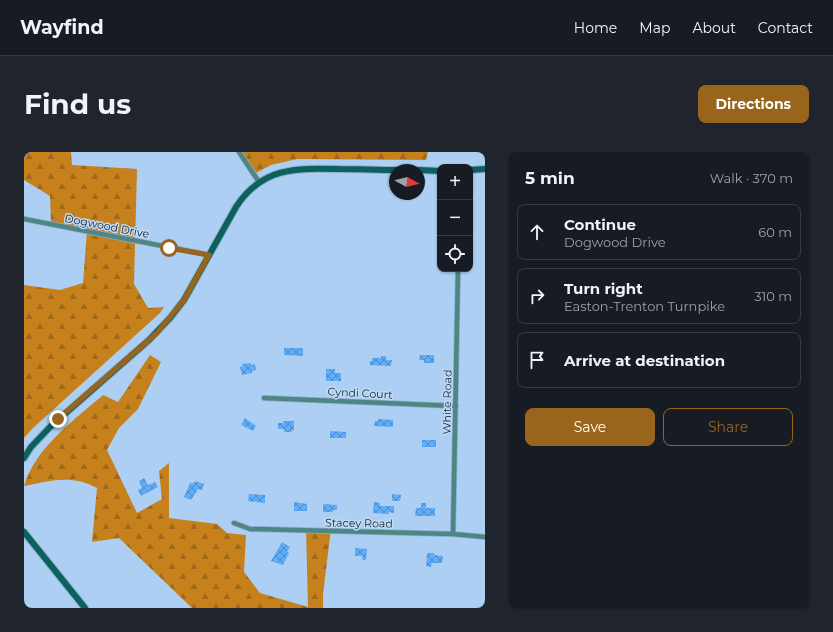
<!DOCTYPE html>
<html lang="en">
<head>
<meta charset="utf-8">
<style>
	body { margin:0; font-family:Montserrat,sans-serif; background:#20242c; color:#f1f3f6 }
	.controls { position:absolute; right:12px; top:12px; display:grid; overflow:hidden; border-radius:8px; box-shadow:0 1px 3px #0004 }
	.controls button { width:36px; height:36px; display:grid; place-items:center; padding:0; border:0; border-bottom:1px solid #363941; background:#171b24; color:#f1f3f6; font:20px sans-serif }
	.compass { position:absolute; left:365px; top:12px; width:36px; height:36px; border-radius:50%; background:#171b24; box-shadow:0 1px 3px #0004; rotate:98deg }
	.stop { position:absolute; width:12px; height:12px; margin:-9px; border:3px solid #99641b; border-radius:50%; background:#fff }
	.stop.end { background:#99641b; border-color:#fff; box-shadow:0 1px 4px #0008 }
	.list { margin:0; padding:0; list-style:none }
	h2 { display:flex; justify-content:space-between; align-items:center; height:52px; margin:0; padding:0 16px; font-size:17px }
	h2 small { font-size:13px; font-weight:400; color:#9ea1a6 }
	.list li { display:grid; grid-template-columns:26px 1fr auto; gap:12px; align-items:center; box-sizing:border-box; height:56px; margin:0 8px 8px; padding:0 8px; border:1px solid #363941; border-radius:8px }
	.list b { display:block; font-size:15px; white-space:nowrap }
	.list p { margin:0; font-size:13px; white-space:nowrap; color:#9ea1a6 }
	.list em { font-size:13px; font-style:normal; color:#9ea1a6 }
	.actions { display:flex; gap:8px; padding:12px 16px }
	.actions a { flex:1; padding:9px 0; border:1px solid #99641b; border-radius:8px; text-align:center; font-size:14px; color:#99641b }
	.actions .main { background:#99641b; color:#fff }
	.icon { flex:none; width:22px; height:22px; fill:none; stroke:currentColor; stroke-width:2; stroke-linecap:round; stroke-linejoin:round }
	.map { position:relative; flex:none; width:461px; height:456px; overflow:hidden; border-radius:8px }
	header { display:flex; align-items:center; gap:24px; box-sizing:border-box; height:56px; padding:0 20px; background:#171b24; border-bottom:1px solid #363941 }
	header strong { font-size:19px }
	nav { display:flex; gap:22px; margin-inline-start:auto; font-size:14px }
	.intro { display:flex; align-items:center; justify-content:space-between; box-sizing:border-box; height:96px; padding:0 24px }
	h1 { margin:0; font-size:28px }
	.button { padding:10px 18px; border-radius:8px; background:#99641b; color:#fff; font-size:14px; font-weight:700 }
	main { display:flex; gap:24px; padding:0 24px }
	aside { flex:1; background:#171b24; border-radius:8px; box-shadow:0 1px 3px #0004 }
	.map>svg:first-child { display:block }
</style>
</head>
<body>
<header>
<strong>Wayfind</strong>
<nav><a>Home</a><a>Map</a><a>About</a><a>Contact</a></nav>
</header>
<div class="intro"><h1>Find us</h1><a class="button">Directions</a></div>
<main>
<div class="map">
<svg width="461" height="456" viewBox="0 0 461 456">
	<defs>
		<pattern id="forest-firs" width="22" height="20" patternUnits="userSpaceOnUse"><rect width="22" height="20" fill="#c6811c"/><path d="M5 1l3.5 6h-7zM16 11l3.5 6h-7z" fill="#a06919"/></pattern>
		<pattern id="building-cross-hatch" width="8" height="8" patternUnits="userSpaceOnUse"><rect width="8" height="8" fill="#5fadf9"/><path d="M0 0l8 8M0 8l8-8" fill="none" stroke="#4d8cca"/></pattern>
	</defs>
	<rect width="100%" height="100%" fill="#accff3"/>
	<path fill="url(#forest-firs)" d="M0,0h47l1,13 65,4 -3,115 14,24 16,-1 -4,6 -127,115 -9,10v-153l36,5 23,-7 4,-52 -36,-7 -1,-28 -26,-16z
		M214,0h190l-2,8 -129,-1 -26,6 -19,10z
		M126,203l11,7 -23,47 -19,19 -12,22 30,63 25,-14 -3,-28 10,-8v55l48,6 10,9 19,2 -2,37 16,21 48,14 -2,-79 25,1 -8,65v14h-131l-73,-70 -27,4 5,-54c-26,-14 -46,-7 -73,-2 12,-39 49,-65 79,-91l15,7z"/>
	<path fill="url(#building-cross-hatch)" d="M260,196h19v8l-19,-1z
		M396,203h14v8h-10v-3h-5z
		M357,204h5v4h6l-1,6 -21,-1v-4h2v-3h9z
		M227,211v2l4,-1 1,6 -4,1v2l-10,2 -2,-8 3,-1 -1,-2z
		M302,217h9v4h6v8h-15z
		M221,266l11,8 -3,5 -12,-6z
		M354,267l15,1v7l-19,-1 1,-5h3z
		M259,269h11v9h-2v2h-8v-3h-6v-6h5z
		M306,279l16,1v6h-16z
		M398,288h14v7h-14z
		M120,326l4,7 7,-3 3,5 -17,9 -3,-6 4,-2 -3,-7z
		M171,329l9,3 -2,6 -4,-1 -7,11 -7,-3 6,-14h4z
		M225,342l16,1v8l-17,-2z
		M368,342l9,1 -1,6h-8z
		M270,350l13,2v7h-13z
		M350,350l6,1v3h14v7l-5,-1v2l-16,-1z
		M397,351h5v5h9v8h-20l1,-8h5z
		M299,352l14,1v5h-4v2h-10z
		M258,390l8,5 -3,5 2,1 -6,12 -12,-4z
		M331,396l12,1 -1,11h-4l1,-4h-8z
		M403,401h7v2l9,1 -1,7h-10l-1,4 -5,-1z"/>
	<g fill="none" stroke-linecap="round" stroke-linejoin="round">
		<defs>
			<path id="minor" d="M215,0l20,30
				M0,67l185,36
				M240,246l192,8
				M210,371l16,6 203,5 32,3
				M429,382l5,-265"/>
			<path id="secondary" d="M395,18l21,1
				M446,18l15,-1
				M0,306l7,-11 20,-21 98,-86 21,-22 14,-18 52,-93c26,-40 60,-39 103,-38 19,0 38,1 58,1
				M0,380l61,76"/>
		</defs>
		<use href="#minor" stroke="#8eadcc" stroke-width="6"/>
		<use href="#secondary" stroke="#8eadcc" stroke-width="8"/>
		<use href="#minor" stroke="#4d8682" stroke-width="4.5"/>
		<use href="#secondary" stroke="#0d615d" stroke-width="6"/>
	</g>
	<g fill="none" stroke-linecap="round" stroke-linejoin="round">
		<path stroke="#99641b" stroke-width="5" d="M34,267l99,-86 27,-33 25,-45 -40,-7"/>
	</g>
	<g text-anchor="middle" stroke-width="3" stroke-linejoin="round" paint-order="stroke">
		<g font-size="11" fill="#162331" stroke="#bfdbf8">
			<text transform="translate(83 74) rotate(11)" y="4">Dogwood Drive</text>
			<text transform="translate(336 241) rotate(3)" y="4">Cyndi Court</text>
			<text transform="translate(423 250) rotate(-89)" y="4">White Road</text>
			<text transform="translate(335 371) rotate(1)" y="4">Stacey Road</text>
		</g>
	</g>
</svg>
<div class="controls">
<button>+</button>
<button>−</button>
<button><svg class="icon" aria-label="locate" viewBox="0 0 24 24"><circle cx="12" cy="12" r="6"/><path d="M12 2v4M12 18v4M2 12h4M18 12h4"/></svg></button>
</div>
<svg class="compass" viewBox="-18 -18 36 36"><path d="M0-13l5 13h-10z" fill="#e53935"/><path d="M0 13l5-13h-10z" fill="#9ea1a6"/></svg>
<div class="stop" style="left:145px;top:96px"></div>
<div class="stop end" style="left:34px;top:267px"></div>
</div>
<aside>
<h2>5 min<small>Walk · 370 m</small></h2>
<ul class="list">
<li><svg class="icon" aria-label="ahead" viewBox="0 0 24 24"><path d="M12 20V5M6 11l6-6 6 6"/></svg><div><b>Continue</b><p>Dogwood Drive</p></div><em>60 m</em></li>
<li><svg class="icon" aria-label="right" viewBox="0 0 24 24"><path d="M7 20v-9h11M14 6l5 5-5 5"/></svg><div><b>Turn right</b><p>Easton-Trenton Turnpike</p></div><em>310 m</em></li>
<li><svg class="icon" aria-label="arrive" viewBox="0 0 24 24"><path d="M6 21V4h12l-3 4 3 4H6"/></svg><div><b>Arrive at destination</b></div></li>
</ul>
<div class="actions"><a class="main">Save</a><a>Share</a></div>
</aside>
</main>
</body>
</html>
